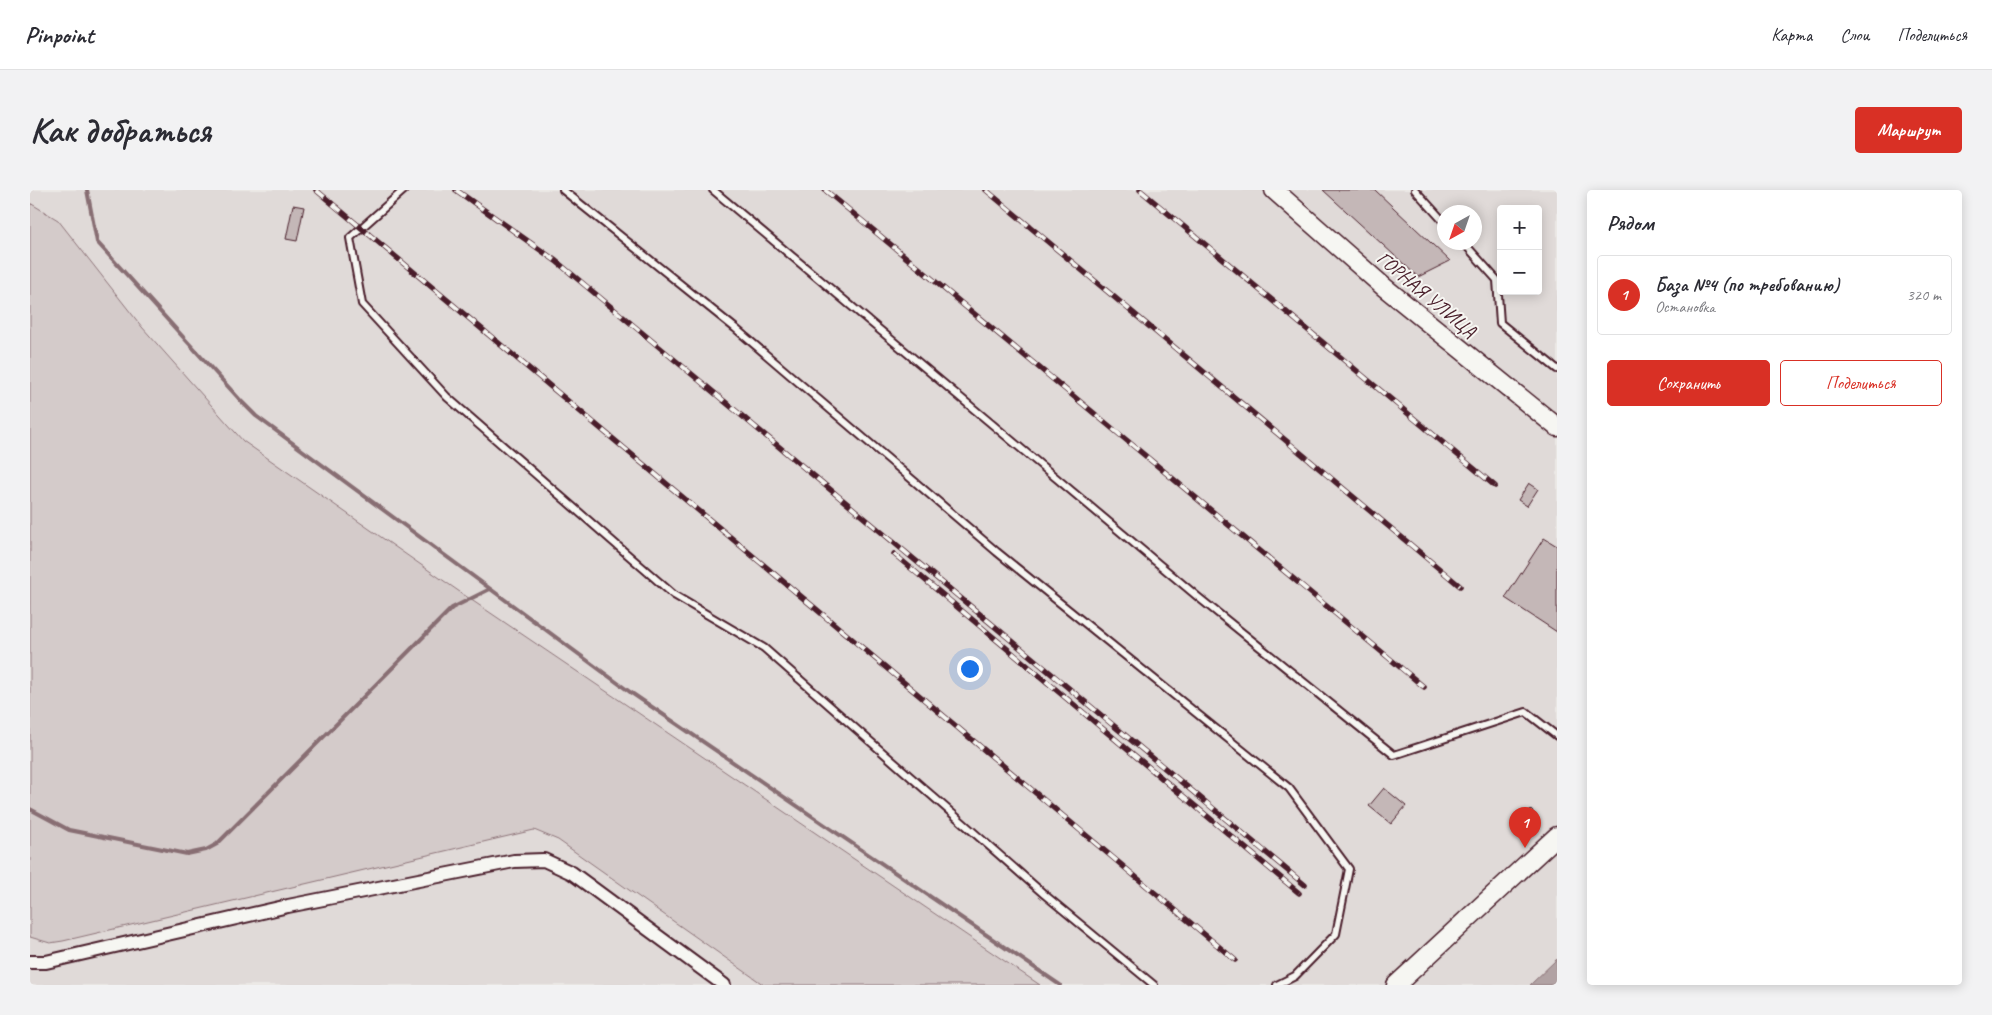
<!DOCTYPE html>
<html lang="ru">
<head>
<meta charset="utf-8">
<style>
	body { margin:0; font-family:Caveat,sans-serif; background:#f2f2f3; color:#2b2b33 }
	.controls { position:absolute; right:15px; top:15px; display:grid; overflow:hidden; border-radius:5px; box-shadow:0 2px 12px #0003 }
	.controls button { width:45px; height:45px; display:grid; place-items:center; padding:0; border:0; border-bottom:1px solid #e1e1e2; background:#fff; color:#2b2b33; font:25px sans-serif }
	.compass { position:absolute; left:1407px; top:15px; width:45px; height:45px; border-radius:50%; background:#fff; box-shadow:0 2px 12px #0003; rotate:220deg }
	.you { position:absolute; left:939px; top:478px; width:18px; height:18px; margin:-12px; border:4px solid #fff; border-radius:50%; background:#1a73e8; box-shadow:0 0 0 8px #1a73e833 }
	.badge { display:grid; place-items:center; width:32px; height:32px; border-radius:50%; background:#d93025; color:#fff; font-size:16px; font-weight:700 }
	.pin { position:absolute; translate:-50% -41px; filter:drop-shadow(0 1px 2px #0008) }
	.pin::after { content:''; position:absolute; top:26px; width:18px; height:15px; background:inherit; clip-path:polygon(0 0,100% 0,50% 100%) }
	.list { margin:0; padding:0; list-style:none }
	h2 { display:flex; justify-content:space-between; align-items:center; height:65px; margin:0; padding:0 20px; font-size:21px }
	h2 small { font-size:16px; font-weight:400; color:#7c7c81 }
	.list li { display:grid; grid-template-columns:32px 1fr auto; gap:15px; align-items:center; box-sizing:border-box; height:80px; margin:0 10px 10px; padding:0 10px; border:1px solid #e1e1e2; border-radius:5px }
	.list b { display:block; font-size:19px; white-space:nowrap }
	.list p { margin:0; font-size:16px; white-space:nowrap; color:#7c7c81 }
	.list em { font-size:16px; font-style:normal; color:#7c7c81 }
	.actions { display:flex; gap:10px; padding:15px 20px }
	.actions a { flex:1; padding:11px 0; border:1px solid #d93025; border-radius:5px; text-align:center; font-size:18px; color:#d93025 }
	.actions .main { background:#d93025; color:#fff }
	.map { position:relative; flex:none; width:1527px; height:795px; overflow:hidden; border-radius:5px }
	header { display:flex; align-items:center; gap:30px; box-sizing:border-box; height:70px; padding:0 25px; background:#fff; border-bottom:1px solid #e1e1e2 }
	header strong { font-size:24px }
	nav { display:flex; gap:28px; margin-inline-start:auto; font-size:18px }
	.intro { display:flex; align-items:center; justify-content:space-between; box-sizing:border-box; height:120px; padding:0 30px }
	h1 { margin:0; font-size:35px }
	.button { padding:12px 22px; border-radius:5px; background:#d93025; color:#fff; font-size:18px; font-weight:700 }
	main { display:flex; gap:30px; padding:0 30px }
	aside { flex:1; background:#fff; border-radius:5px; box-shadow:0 2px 12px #0003 }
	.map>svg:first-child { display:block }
</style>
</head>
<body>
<header>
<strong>Pinpoint</strong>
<nav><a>Карта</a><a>Слои</a><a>Поделиться</a></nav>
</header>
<div class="intro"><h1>Как добраться</h1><a class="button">Маршрут</a></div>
<main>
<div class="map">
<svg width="1527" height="795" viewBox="0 0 1527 795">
	<rect width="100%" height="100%" fill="#ece9e6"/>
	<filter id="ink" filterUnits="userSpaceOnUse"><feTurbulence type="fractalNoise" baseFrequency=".02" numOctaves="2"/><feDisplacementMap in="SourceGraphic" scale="10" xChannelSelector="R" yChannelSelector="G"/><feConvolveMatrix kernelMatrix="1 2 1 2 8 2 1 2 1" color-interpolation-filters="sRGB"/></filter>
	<g filter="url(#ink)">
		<path fill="#e0dad8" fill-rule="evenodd" d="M0,0h1527v795h-1527zM1471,19h37v82h-37zM1414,22h30v30h-30z"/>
		<path fill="#d4cbca" stroke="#8f757a" d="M0,13l28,17 84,107 101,114 227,158 570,386h-276l-206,-145 -24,-10 -471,111 -13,2 -20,-6z"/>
		<path fill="#b1a2a3" stroke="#886e73" d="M1527,769v26h-27z"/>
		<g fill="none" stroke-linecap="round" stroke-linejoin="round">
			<path stroke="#886e73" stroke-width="4" d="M57,0l10,52 145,160 14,14 374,276 430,293
				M0,619l39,21 118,24 19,-4 11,-6 235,-236 38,-19"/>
		</g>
		<path fill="#c4b7b7" stroke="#4a1f2b" d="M1293,0h52l75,71 -32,16z
			M263,15l11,2 -7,34 -11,-2z
			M1499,293l9,6 -11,17 -9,-6z
			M1514,348l13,8v86l-52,-34z
			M1354,598l22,18 -15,18 -22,-18z
			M1501,620l7,7 -16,16 -7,-6z"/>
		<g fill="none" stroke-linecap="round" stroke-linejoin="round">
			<defs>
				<path id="lane" d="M374,0l-54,48 12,66 85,93 227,198 90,53 281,247 109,90
					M533,0l172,138 262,224 292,236 60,81 -13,65 -41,42 -18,9
					M683,0l485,407 196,158 132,-43 31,24
					M1385,0l29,32
					M1433,52l34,38 3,43 57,46"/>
				<path id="street" d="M0,772h16l242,-56 226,-45 30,-1 28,13 152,112"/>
				<path id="secondary" d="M1244,0l110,97 173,140
					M1366,795l161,-149"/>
			</defs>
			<use href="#lane" stroke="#4a1f2b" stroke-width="10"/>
			<use href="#street" stroke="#4a1f2b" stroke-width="16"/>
			<use href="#secondary" stroke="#4a1f2b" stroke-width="21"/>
			<use href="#lane" stroke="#f6f6f2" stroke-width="6"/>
			<use href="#street" stroke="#f6f6f2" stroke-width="12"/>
			<use href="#secondary" stroke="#f6f6f2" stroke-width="18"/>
			<defs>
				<path id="rail" d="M286,0l919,770
					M426,0l100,71 749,624
					M795,0l599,497
					M956,0l474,396
					M1110,0l355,296
					M864,364l405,339"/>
			</defs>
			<use href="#rail" stroke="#4a1f2b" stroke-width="5.5"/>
			<use href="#rail" stroke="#f6f6f2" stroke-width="4" stroke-dasharray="11" stroke-linecap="butt"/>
		</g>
	</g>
	<g text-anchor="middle" stroke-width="4" stroke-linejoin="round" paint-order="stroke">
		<g font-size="20" fill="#4a1f2b" stroke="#f6f6f2">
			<text transform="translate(1397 104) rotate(40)" y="7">ГОРНАЯ УЛИЦА</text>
		</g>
	</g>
</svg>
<div class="controls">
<button>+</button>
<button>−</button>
</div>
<svg class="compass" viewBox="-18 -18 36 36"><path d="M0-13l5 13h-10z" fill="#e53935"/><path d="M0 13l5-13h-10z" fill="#7c7c81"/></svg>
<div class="you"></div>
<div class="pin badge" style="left:1495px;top:658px">1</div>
</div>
<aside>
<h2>Рядом<small></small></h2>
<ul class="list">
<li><span class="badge">1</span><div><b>База №4 (по требованию)</b><p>Остановка</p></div><em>320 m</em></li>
</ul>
<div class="actions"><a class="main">Сохранить</a><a>Поделиться</a></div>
</aside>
</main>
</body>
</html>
